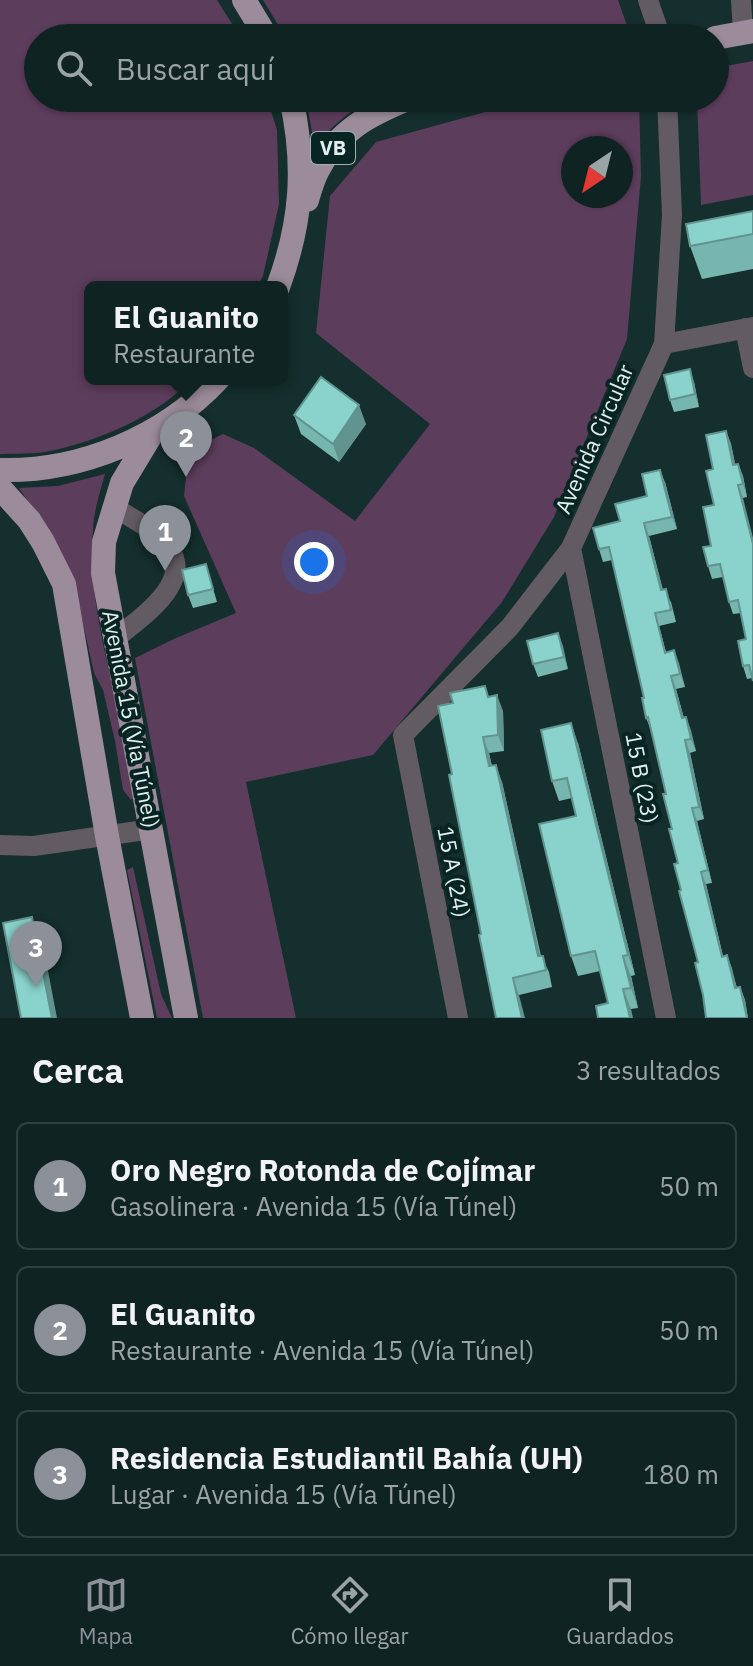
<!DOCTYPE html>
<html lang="es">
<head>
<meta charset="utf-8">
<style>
	body { margin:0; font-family:"IBM Plex Sans",sans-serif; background:#1d2f2f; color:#f1f3f6 }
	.compass { position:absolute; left:561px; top:136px; width:72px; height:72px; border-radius:50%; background:#0f2322; box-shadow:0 2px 6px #0004; rotate:215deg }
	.you { position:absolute; left:314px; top:562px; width:28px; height:28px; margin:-20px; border:6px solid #fff; border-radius:50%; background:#1a73e8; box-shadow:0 0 0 12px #1a73e833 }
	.badge { display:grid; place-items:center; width:52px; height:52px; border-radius:50%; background:#8c9099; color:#fff; font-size:26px; font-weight:700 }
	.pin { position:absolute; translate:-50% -66px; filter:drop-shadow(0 2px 4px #0008) }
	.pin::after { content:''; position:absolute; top:42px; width:28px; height:24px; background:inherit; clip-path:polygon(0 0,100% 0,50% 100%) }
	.popup { position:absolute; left:84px; top:281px; width:204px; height:104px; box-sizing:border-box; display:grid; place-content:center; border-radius:12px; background:#0f2322; filter:drop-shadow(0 2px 6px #0005); font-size:26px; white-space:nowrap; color:#9ba4a5 }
	.popup b { font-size:30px; color:#f1f3f6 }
	.popup::after { content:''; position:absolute; left:50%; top:100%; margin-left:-16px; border:16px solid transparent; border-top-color:#0f2322 }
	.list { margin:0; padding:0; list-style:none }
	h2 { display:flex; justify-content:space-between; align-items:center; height:104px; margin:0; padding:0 32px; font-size:34px }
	h2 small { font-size:26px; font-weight:400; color:#9ba4a5 }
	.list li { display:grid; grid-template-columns:52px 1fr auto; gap:24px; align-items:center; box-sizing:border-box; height:128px; margin:0 16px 16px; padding:0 16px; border:2px solid #2f4040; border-radius:12px }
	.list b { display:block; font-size:30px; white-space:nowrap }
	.list p { margin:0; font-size:26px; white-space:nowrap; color:#9ba4a5 }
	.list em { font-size:26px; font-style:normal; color:#9ba4a5 }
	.icon { flex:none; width:44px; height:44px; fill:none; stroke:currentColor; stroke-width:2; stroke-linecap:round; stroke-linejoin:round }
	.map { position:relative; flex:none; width:753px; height:1018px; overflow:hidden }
	.search { position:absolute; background:#0f2322; box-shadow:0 2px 6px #0004; left:24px; right:24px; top:24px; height:88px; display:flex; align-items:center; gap:20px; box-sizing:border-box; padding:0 28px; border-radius:44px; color:#9ba4a5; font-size:30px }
	.sheet { height:536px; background:#0f2322 }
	nav { display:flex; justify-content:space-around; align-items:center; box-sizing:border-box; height:112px; border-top:2px solid #2f4040; background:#0f2322; font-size:22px; color:#9ba4a5 }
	nav a { display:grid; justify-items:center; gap:4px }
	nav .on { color:#8c9099 }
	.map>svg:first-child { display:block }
</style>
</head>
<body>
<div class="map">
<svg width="753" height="1018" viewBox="0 0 753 1018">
	<rect width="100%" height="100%" fill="#142f2d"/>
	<path fill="#5d3d5c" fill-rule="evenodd" d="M0,0h217l24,38h-203v60h229l10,32 2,74 -16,72 -6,11h-167v92h102c-35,37 -93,62 -142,72 -16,4 -34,2 -50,3z
		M263,0h355l12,34 -18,4h-326z
		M753,61v134l-52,10 -4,-107h18v-30z
		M306,98h42l17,2 1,3c-20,10 -39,27 -51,46z
		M536,98h103l2,78 -14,163 -73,178 -52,85 -129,153 -127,27 50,236h-93l-68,-360 41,-20 60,-25 -52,-117 5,-45 34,-17 31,14 101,73 75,-97 -114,-91 14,-137 46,-54zM573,148h48v48h-48z
		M105,474c-5,18 -11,36 -12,55 -5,60 11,119 24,177 6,31 9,62 16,92l-2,2 -8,-10 -8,-49 -12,-51 -9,-17 -18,-81 -46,-88 -11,-16 39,-2z
		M133,867l28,127 11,24h-15l-30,-148z"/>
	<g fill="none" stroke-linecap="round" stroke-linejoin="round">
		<path stroke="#635b62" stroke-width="20" d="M648,0l13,38
			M741,0l2,33
			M745,328l8,40
			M664,344l89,-17
			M114,507c15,10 34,19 47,31 42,40 -18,77 -46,101
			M571,548l95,470
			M0,845l34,1 118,-17
			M458,1018l-55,-283 107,-108 61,-79 93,-204 8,-129 -5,-117"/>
		<path stroke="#9c8c9b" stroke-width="24" d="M244,0l23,38
			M715,38l38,-7
			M307,200c3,-10 6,-21 11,-30 20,-40 53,-56 92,-72
			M278,287c24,-65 28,-122 13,-189
			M154,430l-32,53 -18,59 -1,31 83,445
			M0,470c80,2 163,-32 218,-91
			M0,488l29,32 14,22 21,42 43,252 35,182"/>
	</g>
	<path fill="#77b5af" d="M753,211v58l-51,10 -12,-33z
		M694,382l5,25 -25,5 -4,-12z
		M294,415l72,9 -27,38 -38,-28z
		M726,431l5,13 4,20h3l5,12 4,21 -4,1 9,180 -5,1 -4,-13 3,-27 -5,-26 -8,1 -4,-12 -6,-25 -11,2 -4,-13 6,-61z
		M665,482l12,47 -28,7 14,54 8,12 5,20 -17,4 7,26 8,-2 11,37 -9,2 8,29 2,-1 10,34 -6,2 14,66 -7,2 15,62 -6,1 17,72 4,-1 10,33 3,-1 5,13 3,18h-42l-8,-56 -17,-72 -3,-27 -12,-69 -15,-64 -5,-12 -2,-20 -32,-138 -9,2 -4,-13 21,-28 27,-25z
		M206,564l11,38 -24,6 -5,-13z
		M558,633l10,36 -30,8 -5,-13z
		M489,697l14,14 1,40 -15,2 3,13 10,16 39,174 8,16 3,15 -33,8 -26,1 -41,-222z
		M578,743l57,232 -4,1 7,32 -7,1 -23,-6 -8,-32 -22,5 -7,-20 5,-140 -4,-18 -13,3 -7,-20z"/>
	<path fill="#61938f" d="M690,369l4,13 5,25 -4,-13z
		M359,405l7,19 -27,38 -6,-18z
		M726,431l5,13 7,33 -5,-12z
		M738,464l5,12 4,21 -4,-13z
		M660,470l5,12 12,47 -5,-12z
		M738,485l5,13 10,40v6z
		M644,523l5,13 17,67 -5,-13z
		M655,613l4,13 10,39 -4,-12z
		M558,633l5,13 5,23 -4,-12z
		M674,650l5,13 6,24 -5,-13z
		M671,676l5,13 11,42 -5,-13z
		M497,695l6,16 1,40 -6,-16z
		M686,717l5,13 5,21 -5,-12z
		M571,723l7,20 57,232 -7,-20z
		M483,737l6,16 6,30 -6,-17z
		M685,740l5,13 14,66 -5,-12z
		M496,765l6,17 42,191 -6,-17z
		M692,808l5,13 15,62 -4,-13z
		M701,872l5,12 20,85 -4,-12z
		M32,917l12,33 13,68h-5z
		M727,955l5,13 8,33 -5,-13z
		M623,956l8,20 7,32 -7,-20z
		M513,978l6,17 6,23h-3z
		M740,987l5,13 3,18h-1z
		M623,989l8,20 2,9h-3z"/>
	<path fill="#8ad2cc" stroke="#61938f" stroke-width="2" d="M753,211v23l-63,12 -4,-22z
		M690,369l5,25 -25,6 -6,-25z
		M321,377l38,28 -26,39 -39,-29z
		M726,431l7,34 5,-1 5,20 -5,1 15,59v137l-4,-16 -6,1 -5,-25 8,-2 -8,-39 -9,2 -9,-38 -12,2 -5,-19 8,-1 -8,-39 11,-2 -8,-34 7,-2 -7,-34z
		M660,470l12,47 -28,6 17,67 5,-1 5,21 -16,3 10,40 9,-3 6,24 -9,2 11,42 4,-1 5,22 -6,1 14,67 -7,1 16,62 -7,2 21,85 5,-2 8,33 5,-1 7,31h-41l-3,-23 -8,-32 3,-1 -19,-71 2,-1 -7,-26 4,-1 -9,-34h3l-9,-35h3l-18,-77 -2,1 -4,-20h2l-35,-151 -10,2 -6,-21 27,-7 -5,-17 32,-8 -5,-22z
		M206,564l7,25 -25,6 -6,-25z
		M558,633l6,24 -31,7 -6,-23z
		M485,686l3,11 9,-2 1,40 -15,2 6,29 7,-1 42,191h5l3,14 -33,8 9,40h-26l-17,-83 2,-1 -32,-159 3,-1 -14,-68 15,-3 -3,-10z
		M571,723l57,232 -5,1 8,32 -8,1 7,29h-32l-2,-12 12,-3 -13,-52 -24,5 -32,-132 37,-8 -9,-38 -15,3 -11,-51z
		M32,917l20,101h-31l-18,-95z"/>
	<g text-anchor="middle" stroke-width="8" stroke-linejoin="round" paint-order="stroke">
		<rect fill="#092523" stroke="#a0b3b2" stroke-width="2" x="311" y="132" width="44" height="32" rx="6"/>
		<g font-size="20" font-weight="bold" fill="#e1f0ef">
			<text x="333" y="155">VB</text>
		</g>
		<g font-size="22" fill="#e1f0ef" stroke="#092523">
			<text transform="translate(594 439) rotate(-66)" y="8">Avenida Circular</text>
			<text transform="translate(131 719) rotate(79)" y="8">Avenida 15 (Vía Túnel)</text>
			<text transform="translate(642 778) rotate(79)" y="8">15 B (23)</text>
			<text transform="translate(454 872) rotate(79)" y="8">15 A (24)</text>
		</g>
	</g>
</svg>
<svg class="compass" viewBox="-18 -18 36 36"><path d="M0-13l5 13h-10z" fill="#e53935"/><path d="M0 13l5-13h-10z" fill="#9ba4a5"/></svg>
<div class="you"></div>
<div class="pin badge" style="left:165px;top:571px">1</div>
<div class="pin badge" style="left:186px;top:477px">2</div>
<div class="popup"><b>El Guanito</b>Restaurante</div>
<div class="pin badge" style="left:36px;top:987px">3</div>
<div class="search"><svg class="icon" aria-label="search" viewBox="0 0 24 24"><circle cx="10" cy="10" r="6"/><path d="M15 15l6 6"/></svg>Buscar aquí</div>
</div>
<section class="sheet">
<h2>Cerca<small>3 resultados</small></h2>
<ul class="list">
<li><span class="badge">1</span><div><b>Oro Negro Rotonda de Cojímar</b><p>Gasolinera · Avenida 15 (Vía Túnel)</p></div><em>50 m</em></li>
<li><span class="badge">2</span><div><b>El Guanito</b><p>Restaurante · Avenida 15 (Vía Túnel)</p></div><em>50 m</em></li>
<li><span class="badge">3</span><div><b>Residencia Estudiantil Bahía (UH)</b><p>Lugar · Avenida 15 (Vía Túnel)</p></div><em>180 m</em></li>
</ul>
</section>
<nav>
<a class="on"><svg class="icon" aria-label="map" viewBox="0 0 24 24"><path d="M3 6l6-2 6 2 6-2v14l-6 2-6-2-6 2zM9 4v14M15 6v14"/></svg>Mapa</a>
<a><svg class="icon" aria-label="directions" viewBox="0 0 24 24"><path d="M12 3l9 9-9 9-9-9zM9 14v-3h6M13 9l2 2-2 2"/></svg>Cómo llegar</a>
<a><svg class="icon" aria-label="saved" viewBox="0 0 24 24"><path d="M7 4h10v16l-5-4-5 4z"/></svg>Guardados</a>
</nav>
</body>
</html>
